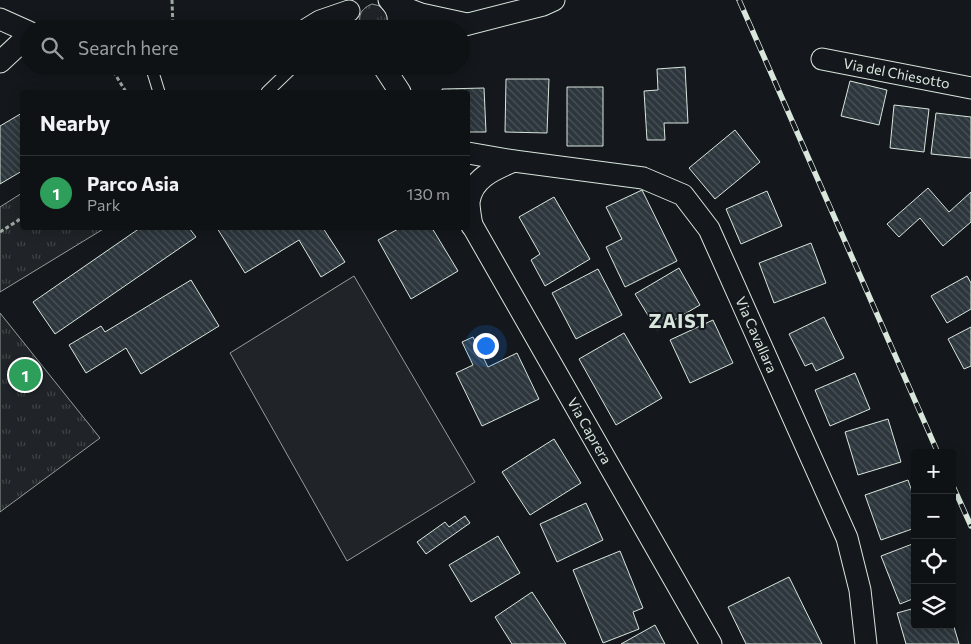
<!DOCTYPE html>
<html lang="en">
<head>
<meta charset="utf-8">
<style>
	body { margin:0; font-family:Commissioner,sans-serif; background:#1d2022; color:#f1f3f6 }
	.controls { position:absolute; right:15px; bottom:15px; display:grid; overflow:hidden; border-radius:5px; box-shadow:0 2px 12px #0003 }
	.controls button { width:45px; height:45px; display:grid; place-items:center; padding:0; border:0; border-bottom:1px solid #2f3234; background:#0f1215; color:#f1f3f6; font:25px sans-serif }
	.you { position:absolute; left:485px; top:345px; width:18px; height:18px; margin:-12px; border:4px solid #fff; border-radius:50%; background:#1a73e8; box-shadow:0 0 0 8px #1a73e833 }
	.badge { display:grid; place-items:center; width:32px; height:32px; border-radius:50%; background:#d93025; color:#fff; font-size:16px; font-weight:700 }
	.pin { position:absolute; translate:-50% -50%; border:2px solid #fff; box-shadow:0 1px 5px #0006 }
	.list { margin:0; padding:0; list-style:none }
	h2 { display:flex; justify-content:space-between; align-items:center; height:65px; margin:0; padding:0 20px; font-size:21px }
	h2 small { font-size:16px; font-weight:400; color:#9b9ea0 }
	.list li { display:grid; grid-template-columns:32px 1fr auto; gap:15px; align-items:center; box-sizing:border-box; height:75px; padding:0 20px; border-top:1px solid #2f3234 }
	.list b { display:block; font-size:19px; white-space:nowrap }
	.list p { margin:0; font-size:16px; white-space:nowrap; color:#9b9ea0 }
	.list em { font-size:16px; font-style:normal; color:#9b9ea0 }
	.icon { flex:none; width:28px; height:28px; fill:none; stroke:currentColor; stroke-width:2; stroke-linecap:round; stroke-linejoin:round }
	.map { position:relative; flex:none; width:971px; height:644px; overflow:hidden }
	.search { position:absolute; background:#0f1215; box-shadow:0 2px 12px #0003; left:20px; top:20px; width:450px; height:55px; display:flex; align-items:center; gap:12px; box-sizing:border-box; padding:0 18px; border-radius:28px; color:#9b9ea0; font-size:19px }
	.panel { position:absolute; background:#0f1215; box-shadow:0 2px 12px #0003; left:20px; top:90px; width:450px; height:140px; border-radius:5px }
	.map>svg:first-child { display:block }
</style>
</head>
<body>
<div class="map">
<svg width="971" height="644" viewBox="0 0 971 644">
	<defs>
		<pattern id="grass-tufts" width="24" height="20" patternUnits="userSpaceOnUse" patternTransform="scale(1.25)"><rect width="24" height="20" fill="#202428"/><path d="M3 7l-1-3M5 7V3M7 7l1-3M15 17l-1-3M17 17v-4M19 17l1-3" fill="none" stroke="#404447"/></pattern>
		<pattern id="building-back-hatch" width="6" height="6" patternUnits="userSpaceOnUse" patternTransform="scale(1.25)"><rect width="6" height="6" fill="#2c363c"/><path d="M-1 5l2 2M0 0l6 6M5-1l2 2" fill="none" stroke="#4a5358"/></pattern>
	</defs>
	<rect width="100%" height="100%" fill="#14181c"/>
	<path fill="url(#grass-tufts)" stroke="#939e99" d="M372,4l12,3 4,4v18h-26c-5,-12 -2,-20 10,-25z
		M22,193v35h83l-105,64v-85z
		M0,313l100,125 -100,74z"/>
	<path fill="#202428" stroke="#939e99" d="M354,276l121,206 -128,79 -117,-208z"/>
	<path fill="url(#building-back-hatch)" stroke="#d8e6dc" d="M685,67l3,56h-24l1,17h-18l-3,-49 14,-1 -1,-21z
		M506,79h43l-2,54 -42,-1z
		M850,81l37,9 -8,35 -38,-9z
		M567,87h36v59h-36z
		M484,88l2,44h-18v-40h-26v-3z
		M894,105l35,4 -5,43 -34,-4z
		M22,113v58l-22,13v-58z
		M936,113l35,4v41l-40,-4z
		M735,130l25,32 -45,37 -26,-31z
		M928,188l21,24 22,-20v30l-28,24 -23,-28 -21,19 -12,-13z
		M642,190l35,71 -52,26 -19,-40 16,-8 -16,-32z
		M767,191l15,35 -41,18 -15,-35z
		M554,197l36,62 -45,27 -14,-26 9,-6 -21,-37z
		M140,228h49l7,9 -141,97 -22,-32z
		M217,228h106l22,34 -24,15 -22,-37 -54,33z
		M400,228h32l26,43 -47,28 -33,-59z
		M811,243l15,40 -52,20 -15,-40z
		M679,268l21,37 -43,25 -22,-36z
		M598,269l24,46 -46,24 -24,-46z
		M967,276l4,7v26l-24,14 -16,-27z
		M191,280l28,46 -78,48 -15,-26 -40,25 -17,-28 32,-19 4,6z
		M824,317l20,41 -28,13 -4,-8 -7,3 -16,-32z
		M713,320l20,43 -43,20 -20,-43z
		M971,327v39l-7,3 -16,-30z
		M624,333l38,65 -46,27 -37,-66z
		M473,337l15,30 29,-14 22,46 -57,27 -26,-53 17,-8 -11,-23z
		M855,373l15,36 -40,17 -15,-36z
		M888,419l13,43 -43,13 -13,-43z
		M554,439l27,44 -51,32 -28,-43z
		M908,480l7,20v28l-34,12 -16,-45z
		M586,503l17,37 -46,22 -17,-38z
		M465,516l5,7 -44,31 -9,-12 28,-20 4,5z
		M498,536l22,37 -49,29 -22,-37z
		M915,543v55l-15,6 -19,-48z
		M620,551l23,57 -10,4 6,17 -36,14 -30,-73z
		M789,577l33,67h-76l-18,-37z
		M532,592l34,52h-54l-17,-27z
		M915,608v17h37v-5l7,24h-53l-9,-31z
		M655,625l10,19h-44z"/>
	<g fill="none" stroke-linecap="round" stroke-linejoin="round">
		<defs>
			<path id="service" d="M151,66l8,26
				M267,92l27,-26"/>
			<g id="minor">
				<path d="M389,0c9,8 11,18 8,29"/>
				<path d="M392,3l29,11 46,10"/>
				<path d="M0,19l29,13"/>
				<path d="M307,29l13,-8 29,-10"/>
				<path d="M449,29l94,-24 11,-5"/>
				<path id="s1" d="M822,59l149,29"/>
				<path d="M0,62l29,-27"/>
				<path d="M383,66l17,26"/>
				<path id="s2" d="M468,153l46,8 129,17 40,17 26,34 138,309 13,52 6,54"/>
				<path id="s3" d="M468,218l243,426"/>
				<path d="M472,226c-1,-7 -3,-16 -3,-24 3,-24 26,-33 45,-41"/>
			</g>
		</defs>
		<use href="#service" stroke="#d8e6dc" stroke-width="13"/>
		<use href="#minor" stroke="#d8e6dc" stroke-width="23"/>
		<path stroke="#9da8a2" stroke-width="3" stroke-dasharray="4 2.5" stroke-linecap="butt" d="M172,0l1,29
			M110,66l16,26
			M0,232l22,-14"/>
		<use href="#service" stroke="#14181c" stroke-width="11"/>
		<use href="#minor" stroke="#14181c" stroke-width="21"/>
		<defs>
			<path id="rail" d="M739,0l199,453
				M952,484l19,42"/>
		</defs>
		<use href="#rail" stroke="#d8e6dc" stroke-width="5.5"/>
		<use href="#rail" stroke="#14181c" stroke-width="4" stroke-dasharray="11" stroke-linecap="butt"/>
	</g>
	<g text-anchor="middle" stroke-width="4" stroke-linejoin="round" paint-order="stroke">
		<g font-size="14" fill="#d8e6dc" stroke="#14181c">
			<text dy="5" stroke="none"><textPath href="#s1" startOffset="76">Via del Chiesotto</textPath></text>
			<text dy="5" stroke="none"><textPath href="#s2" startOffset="379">Via Cavallara</textPath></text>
			<text dy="5" stroke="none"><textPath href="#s3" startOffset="245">Via Caprera</textPath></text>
		</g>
		<g font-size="19" font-weight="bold" letter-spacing="1" fill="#d8e6dc" stroke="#14181c">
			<text x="679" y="328">ZAIST</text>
		</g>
	</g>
</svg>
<div class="controls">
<button>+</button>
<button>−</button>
<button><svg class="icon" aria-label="locate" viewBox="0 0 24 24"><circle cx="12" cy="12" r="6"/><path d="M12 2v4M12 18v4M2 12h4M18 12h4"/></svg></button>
<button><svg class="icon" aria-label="layers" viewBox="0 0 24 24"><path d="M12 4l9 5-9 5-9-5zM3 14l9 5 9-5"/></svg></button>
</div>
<div class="you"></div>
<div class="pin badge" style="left:25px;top:375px;background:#2e9e5b">1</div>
<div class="search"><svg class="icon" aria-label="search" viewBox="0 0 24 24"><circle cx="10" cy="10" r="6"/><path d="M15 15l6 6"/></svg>Search here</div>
<section class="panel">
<h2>Nearby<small></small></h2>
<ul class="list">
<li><span class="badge" style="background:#2e9e5b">1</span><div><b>Parco Asia</b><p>Park</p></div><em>130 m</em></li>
</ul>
</section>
</div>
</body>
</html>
